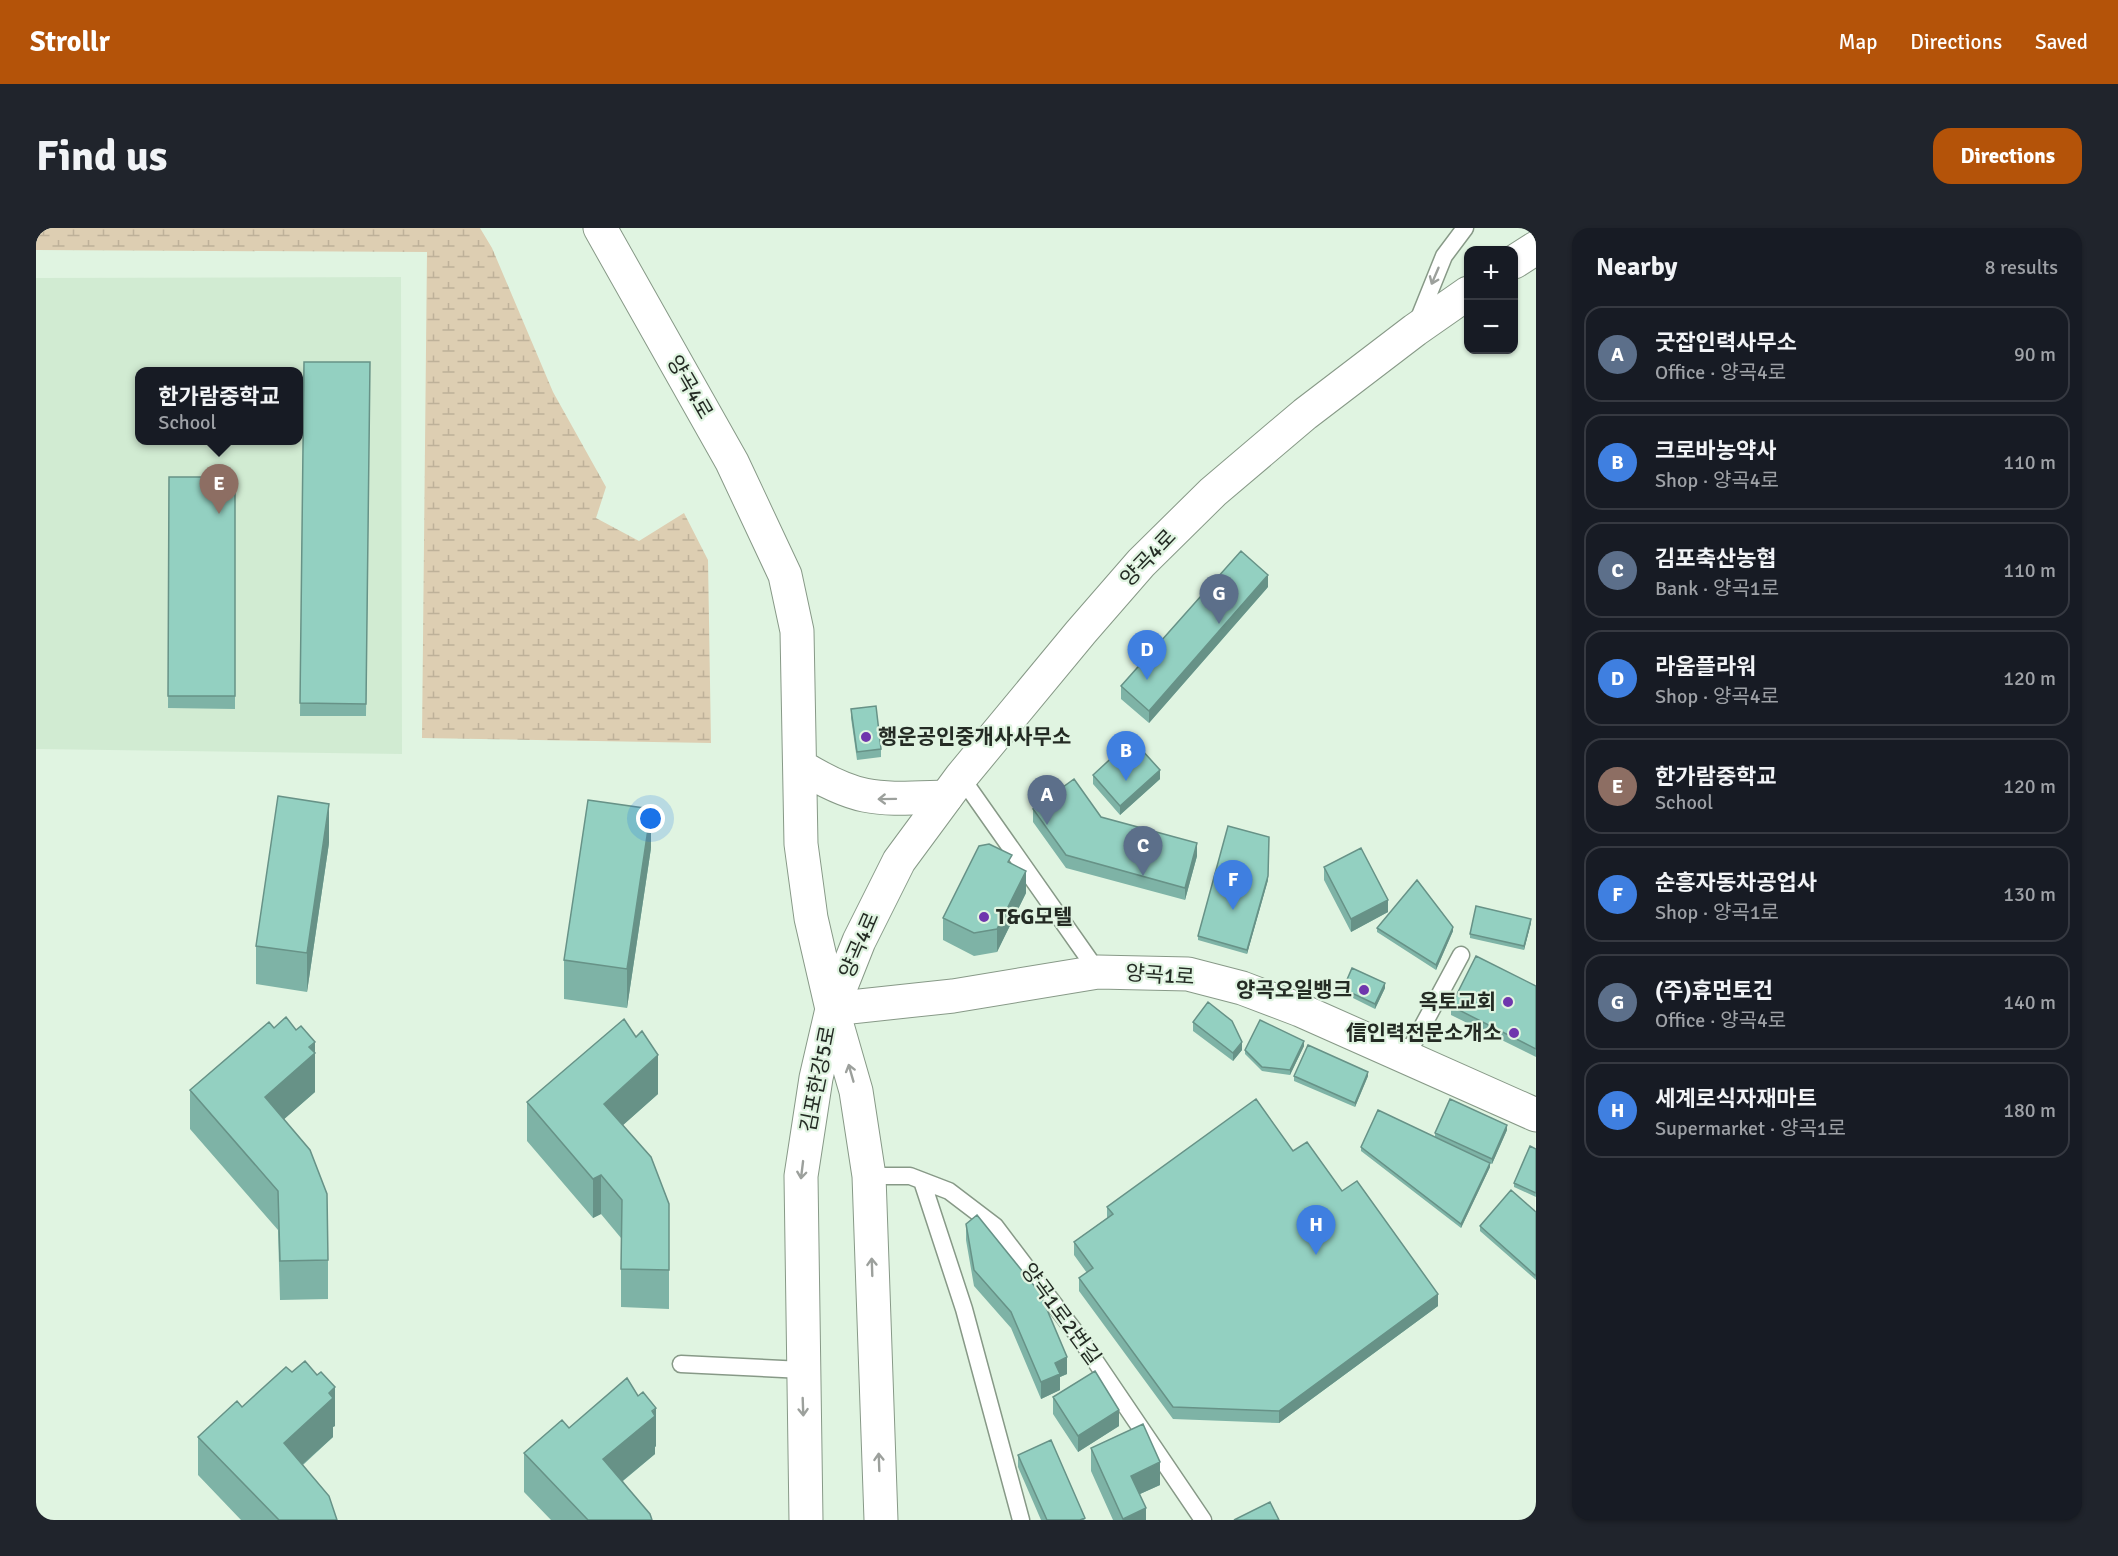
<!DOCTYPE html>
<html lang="en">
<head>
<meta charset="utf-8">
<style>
	body { margin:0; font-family:Signika,"Noto Sans KR",sans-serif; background:#20242c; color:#f1f3f6 }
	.controls { position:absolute; right:18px; top:18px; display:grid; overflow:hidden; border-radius:12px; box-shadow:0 2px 4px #0004 }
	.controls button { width:54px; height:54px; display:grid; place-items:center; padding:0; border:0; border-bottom:2px solid #363941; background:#171b24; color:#f1f3f6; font:30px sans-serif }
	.you { position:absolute; left:615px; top:591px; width:21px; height:21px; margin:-15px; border:4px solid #fff; border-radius:50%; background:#1a73e8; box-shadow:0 0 0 9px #1a73e833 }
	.badge { display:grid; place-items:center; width:39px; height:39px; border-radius:50%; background:#b45309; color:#fff; font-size:20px; font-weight:700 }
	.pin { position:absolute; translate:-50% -50px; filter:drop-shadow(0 2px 3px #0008) }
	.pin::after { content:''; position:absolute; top:32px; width:21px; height:18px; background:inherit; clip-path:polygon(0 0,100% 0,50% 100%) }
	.popup { position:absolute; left:99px; top:139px; width:168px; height:78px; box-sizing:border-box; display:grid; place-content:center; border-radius:12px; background:#171b24; filter:drop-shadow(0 2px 4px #0005); font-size:20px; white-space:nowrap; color:#9ea1a6 }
	.popup b { font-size:22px; color:#f1f3f6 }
	.popup::after { content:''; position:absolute; left:50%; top:100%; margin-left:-12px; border:12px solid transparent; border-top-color:#171b24 }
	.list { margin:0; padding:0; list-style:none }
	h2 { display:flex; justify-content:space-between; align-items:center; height:78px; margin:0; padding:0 24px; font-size:26px }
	h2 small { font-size:20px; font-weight:400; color:#9ea1a6 }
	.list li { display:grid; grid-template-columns:39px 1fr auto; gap:18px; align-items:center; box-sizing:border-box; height:96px; margin:0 12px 12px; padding:0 12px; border:2px solid #363941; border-radius:18px }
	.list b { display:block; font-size:22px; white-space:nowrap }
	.list p { margin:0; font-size:20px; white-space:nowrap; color:#9ea1a6 }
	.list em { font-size:20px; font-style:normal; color:#9ea1a6 }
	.map { position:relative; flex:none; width:1500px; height:1292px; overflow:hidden; border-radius:18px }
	header { display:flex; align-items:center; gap:36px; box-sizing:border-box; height:84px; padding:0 30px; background:#b45309; color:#fff }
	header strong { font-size:28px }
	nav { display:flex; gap:33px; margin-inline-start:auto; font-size:21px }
	.intro { display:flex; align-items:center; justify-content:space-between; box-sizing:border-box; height:144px; padding:0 36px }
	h1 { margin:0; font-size:42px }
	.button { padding:15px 27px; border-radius:18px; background:#b45309; color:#fff; font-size:21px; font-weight:700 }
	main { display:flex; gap:36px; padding:0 36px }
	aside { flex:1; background:#171b24; border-radius:18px; box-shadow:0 2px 4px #0004 }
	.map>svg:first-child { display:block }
</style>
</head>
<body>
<header>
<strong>Strollr</strong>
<nav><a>Map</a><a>Directions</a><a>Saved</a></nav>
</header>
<div class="intro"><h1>Find us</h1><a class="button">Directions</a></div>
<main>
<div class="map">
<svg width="1500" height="1292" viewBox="0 0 1500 1292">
	<defs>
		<pattern id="wetland-marsh" width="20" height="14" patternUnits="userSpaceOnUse" patternTransform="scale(1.5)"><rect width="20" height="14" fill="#ddceb2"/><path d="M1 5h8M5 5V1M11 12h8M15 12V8" fill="none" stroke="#beb199"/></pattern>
	</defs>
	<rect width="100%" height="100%" fill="#e0f4e1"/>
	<path fill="#d1ebd2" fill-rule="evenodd" d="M365,49l1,477 -366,-5v-471zM104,144h158v68h-158z"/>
	<path fill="url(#wetland-marsh)" d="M0,0h444l12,20 61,144 53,95 -10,31 43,23 45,-28 24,47 3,183 -289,-5 5,-486 -391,-2z"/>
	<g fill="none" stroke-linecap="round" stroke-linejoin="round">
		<defs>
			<path id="service" d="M1381,95l27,-67 21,-28
				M925,549l137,195
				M1370,829l55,-102
				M833,948h41l39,15 46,35 84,111 124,183
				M886,953l42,128 57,211
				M645,1136l122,6"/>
			<path id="tertiary" d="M564,0l132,234 53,113 12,56 4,213 10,74 21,91 121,-13 145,-24 90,2 54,14 58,22 236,105
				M764,538c60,37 78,33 146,31"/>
			<path id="secondary" d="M1478,34l22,-14
				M797,783l23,80 13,85 12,344
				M770,1292l-5,-344 15,-98 16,-69 27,-68 40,-80 62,-84 120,-145 60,-69 72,-71 92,-78 110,-84 53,-37"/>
		</defs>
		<use href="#service" stroke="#879987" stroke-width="19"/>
		<use href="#tertiary" stroke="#879987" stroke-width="35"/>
		<use href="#secondary" stroke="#879987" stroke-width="35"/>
		<use href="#service" stroke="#fff" stroke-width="16"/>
		<use href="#tertiary" stroke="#fff" stroke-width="33"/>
		<use href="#secondary" stroke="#fff" stroke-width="33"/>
	</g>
	<path fill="#7eb3a6" d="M268,134h66l-4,354h-66z
		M133,249h66v232l-67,-1z
		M1232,359l-119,136 -28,-24v-13z
		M815,481l30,40v8l-24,3 -6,-42z
		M1057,547l67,4 -40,36 -27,-31z
		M997,581l68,8 96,39 -12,44 -119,-32 -33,-46z
		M293,615l-22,149 -51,-8v-38z
		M615,620l-24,160 -63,-9v-39z
		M976,636l14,29 -29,59 -23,4 -31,-16v-22z
		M1288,639l64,45 -37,20 -27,-52z
		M1232,652l-21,74 -49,-14v-4z
		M1495,695l-7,27 -54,-12v-4z
		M1341,700l76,3 -17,39 -59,-38z
		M1500,758v71l-85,-42v-9z
		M1349,760l-10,21 -32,-16v-4z
		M1157,794l49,28 -9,11 -40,-30z
		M238,800l22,2 19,12v50l-31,27 44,141v39l-48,1 -2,-70 -88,-101v-39z
		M1268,818l-14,29 -28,-4 -17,-17v-4z
		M1258,848h74l-13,31 -61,-26z
		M622,866l-35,31 46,79v105l-48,-2v-69l-20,-24 -8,4 -66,-77v-39z
		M1471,902l-15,34 -15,-7 13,10 -29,61 -100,-77v-4l74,-10v-4z
		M1500,921v48l-22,-10v-4z
		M1257,923l49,40 96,115 -159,117 -106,-4 -94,-128v-13l8,-5 -13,-18v-13l33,-24v-11z
		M1500,984v68l-56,-49v-5z
		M930,996l101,150 -7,3v13l-19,9 -30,-71 -37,-42 -8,-46z
		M1017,1169l66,29 -41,26 -25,-38z
		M206,1179l93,19 -2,1v10l-30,28 34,55h-96l-43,-45v-38z
		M533,1200l87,18 -1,1v7l-32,27 29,39h-101l-27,-28v-39z
		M1055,1220l69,37 -20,9 6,26h-33l-22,-49z
		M982,1227l67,65h-44l-23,-53z"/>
	<path fill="#679287" d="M1232,347v12l-119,136v-12z
		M1124,542v9l-40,36v-9z
		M293,576v39l-22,149v-39z
		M615,581v39l-24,160v-39z
		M1233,609l-1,43 -21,74v-4z
		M1161,615v13l-12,44v-12z
		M990,643v22l-29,59v-23z
		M1352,672v12l-37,20v-13z
		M1495,691v4l-7,27v-4z
		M1417,699v4l-17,39v-5z
		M1349,755v5l-10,21v-5z
		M1268,813v5l-14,29v-5z
		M279,814v50l-50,44v-39z
		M1206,814v8l-9,11v-8z
		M622,827v39l-54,48v-38z
		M1332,844v4l-13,31v-4z
		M1471,897v5l-15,34v-5z
		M1454,935v4l-29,61v-4z
		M565,947v39l-8,4v-39z
		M1402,1066v12l-159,117v-12z
		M1031,1129v17l-7,3v13l-19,9v-17l14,-19z
		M299,1159v39l-2,1v10l-49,44v-38z
		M620,1180v38l-1,1v7l-52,43v-38z
		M1083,1182v16l-41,26v-16z
		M1124,1234v23l-29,13v-22z
		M1110,1280v12h-23v-1z"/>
	<path fill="#93d0c1" stroke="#679287" stroke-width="1.5" d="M268,134h66l-4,342 -66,-1z
		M133,249h66v219h-67z
		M1205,323l27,24 -119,136 -28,-25z
		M840,478l5,43 -24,3 -6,-43z
		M1096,511l28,31 -40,36 -27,-31z
		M1038,551l27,38 96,26 -12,45 -119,-33 -33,-46z
		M242,568l51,8 -22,149 -51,-7z
		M552,572l63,9 -24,160 -63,-9z
		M1192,598l41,11 -1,39 -21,74 -49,-14z
		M953,616l23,11 -4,7 18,9 -29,58 -23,4 -31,-15 36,-72z
		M1325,620l27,52 -37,19 -27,-52z
		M1381,652l36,47 -17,38 -59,-37z
		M1440,678l55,13 -7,27 -54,-12z
		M1440,728l60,30v63l-85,-43z
		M1316,740l33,15 -10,21 -32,-15z
		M1172,774l24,19 10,21 -9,11 -40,-31z
		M250,789l10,13 5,-4 14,16 -6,5 6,6 -50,44 45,53 17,44 1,66 -48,1 -2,-70 -88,-101 79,-68 5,6z
		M588,791l12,18 6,-6 16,24 -54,49 47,53 18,47v66l-48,-1 1,-69 -21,-25 -8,4 -66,-77z
		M1224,792l44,21 -14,29 -28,-3 -17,-17z
		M1272,817l60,27 -13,31 -61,-27z
		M1220,871l37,52 14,-9 35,49 15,-10 81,113 -159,117 -106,-4 -94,-129 14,-10 -19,-26 39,-28 -6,-7z
		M1414,871l57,26 -15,34 -57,-26z
		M1342,882l112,53 -29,61 -100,-77z
		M1494,918l6,3v44l-22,-10z
		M1475,962l25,22v64l-56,-50z
		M941,987l63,78 27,64 -12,6 5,11 -19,8 -30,-70 -37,-42 -8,-46z
		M269,1133l12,14 4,-3 14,15 -6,6 4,5 -49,45 45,53 8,24h-58l-81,-83 39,-36 5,6 44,-40 6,5z
		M1059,1143l24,39 -41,26 -25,-39z
		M591,1150l11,18 5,-4 13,16 -4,3 3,5 -52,43 47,55 2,6h-64l-64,-67 38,-33 7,8z
		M1107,1196l17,38 -29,14 15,32 -23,11 -32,-71z
		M1015,1212l34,78 -5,2h-33l-29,-65z
		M1234,1274l9,18h-45z"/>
	<defs><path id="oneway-shaft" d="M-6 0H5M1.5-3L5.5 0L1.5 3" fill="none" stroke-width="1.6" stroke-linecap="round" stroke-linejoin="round" transform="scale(1.5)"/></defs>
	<g stroke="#9ca09c">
		<use href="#oneway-shaft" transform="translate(1399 48) rotate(113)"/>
		<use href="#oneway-shaft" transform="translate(851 571) rotate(179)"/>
		<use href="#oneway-shaft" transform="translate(815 845) rotate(-106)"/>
		<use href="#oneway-shaft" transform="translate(766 942) rotate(97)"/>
		<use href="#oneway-shaft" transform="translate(836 1039) rotate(-92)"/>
		<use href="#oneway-shaft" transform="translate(767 1179) rotate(88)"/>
		<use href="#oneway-shaft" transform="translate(843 1234) rotate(-92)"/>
	</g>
	<g fill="#6f36ad" stroke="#e0f4e1" stroke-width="2">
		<circle cx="830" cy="509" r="6"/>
		<circle cx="948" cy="689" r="6"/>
		<circle cx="1328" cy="762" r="6"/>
		<circle cx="1472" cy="774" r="6"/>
		<circle cx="1478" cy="805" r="6"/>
	</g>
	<g text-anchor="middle" stroke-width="4.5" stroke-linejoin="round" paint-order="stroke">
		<g font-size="21" fill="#242b24" stroke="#e0f4e1">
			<text transform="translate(654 159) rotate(60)" y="7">양곡4로</text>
			<text transform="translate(1112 330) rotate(-46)" y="7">양곡4로</text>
			<text transform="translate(823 717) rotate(-67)" y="7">양곡4로</text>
			<text transform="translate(1124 747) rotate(4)" y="7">양곡1로</text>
			<text transform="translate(782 851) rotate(-79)" y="7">김포한강5로</text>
			<text transform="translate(1025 1086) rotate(54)" y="7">양곡1로2번길</text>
		</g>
		<g font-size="21" font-weight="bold" fill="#242b24" stroke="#e0f4e1" text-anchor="end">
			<text x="842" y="516" text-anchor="start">행운공인중개사사무소</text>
			<text x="960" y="696" text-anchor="start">T&amp;G모텔</text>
			<text x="1316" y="769">양곡오일뱅크</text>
			<text x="1460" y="781">옥토교회</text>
			<text x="1466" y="812">信인력전문소개소</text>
		</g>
	</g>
</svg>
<div class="controls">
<button>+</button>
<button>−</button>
</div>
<div class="you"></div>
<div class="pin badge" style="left:1011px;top:597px;background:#5c6f8a">A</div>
<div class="pin badge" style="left:1090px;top:553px;background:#3f7fe0">B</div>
<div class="pin badge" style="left:1107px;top:648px;background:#5c6f8a">C</div>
<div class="pin badge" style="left:1111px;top:452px;background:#3f7fe0">D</div>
<div class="pin badge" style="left:183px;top:286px;background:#8d6e63">E</div>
<div class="popup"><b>한가람중학교</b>School</div>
<div class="pin badge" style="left:1197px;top:682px;background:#3f7fe0">F</div>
<div class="pin badge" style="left:1183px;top:396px;background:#5c6f8a">G</div>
<div class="pin badge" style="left:1280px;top:1027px;background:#3f7fe0">H</div>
</div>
<aside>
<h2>Nearby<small>8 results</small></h2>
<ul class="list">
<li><span class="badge" style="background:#5c6f8a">A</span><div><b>굿잡인력사무소</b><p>Office · 양곡4로</p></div><em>90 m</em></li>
<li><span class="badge" style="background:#3f7fe0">B</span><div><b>크로바농약사</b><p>Shop · 양곡4로</p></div><em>110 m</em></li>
<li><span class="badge" style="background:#5c6f8a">C</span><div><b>김포축산농협</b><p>Bank · 양곡1로</p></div><em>110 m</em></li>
<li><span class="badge" style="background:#3f7fe0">D</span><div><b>라움플라워</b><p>Shop · 양곡4로</p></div><em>120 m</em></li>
<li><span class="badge" style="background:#8d6e63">E</span><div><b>한가람중학교</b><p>School</p></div><em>120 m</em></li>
<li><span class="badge" style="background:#3f7fe0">F</span><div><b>순흥자동차공업사</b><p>Shop · 양곡1로</p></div><em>130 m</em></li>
<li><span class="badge" style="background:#5c6f8a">G</span><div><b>(주)휴먼토건</b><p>Office · 양곡4로</p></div><em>140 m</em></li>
<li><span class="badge" style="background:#3f7fe0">H</span><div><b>세계로식자재마트</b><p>Supermarket · 양곡1로</p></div><em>180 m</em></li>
</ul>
</aside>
</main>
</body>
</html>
